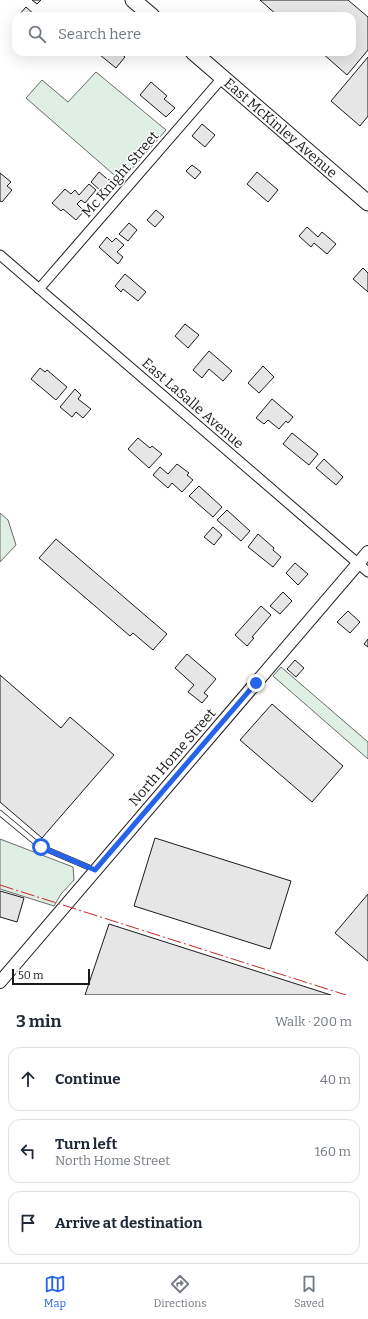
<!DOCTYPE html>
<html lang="en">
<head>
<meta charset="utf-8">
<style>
	body { margin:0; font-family:Bitter,serif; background:#f6f6f7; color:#1f2937 }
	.scale { position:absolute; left:12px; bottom:10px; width:78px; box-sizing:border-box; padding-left:4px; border:2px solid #1a1a1a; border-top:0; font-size:11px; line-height:14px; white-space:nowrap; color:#1a1a1a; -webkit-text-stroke:3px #fff; paint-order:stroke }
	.stop { position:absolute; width:12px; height:12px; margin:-9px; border:3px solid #2563eb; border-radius:50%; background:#fff }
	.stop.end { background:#2563eb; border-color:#fff; box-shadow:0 1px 4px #0008 }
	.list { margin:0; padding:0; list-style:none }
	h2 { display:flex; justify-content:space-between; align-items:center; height:52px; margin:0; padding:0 16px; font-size:17px }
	h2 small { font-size:13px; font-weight:400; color:#747a83 }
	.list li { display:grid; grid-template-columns:26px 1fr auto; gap:12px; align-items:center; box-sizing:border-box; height:64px; margin:0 8px 8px; padding:0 8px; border:1px solid #e0e1e3; border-radius:12px }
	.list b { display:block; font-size:15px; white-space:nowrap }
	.list p { margin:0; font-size:13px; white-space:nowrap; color:#747a83 }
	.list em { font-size:13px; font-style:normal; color:#747a83 }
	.icon { flex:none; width:22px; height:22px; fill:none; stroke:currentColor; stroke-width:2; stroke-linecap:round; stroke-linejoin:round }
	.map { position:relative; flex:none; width:368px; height:995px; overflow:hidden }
	.search { position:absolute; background:#fff; box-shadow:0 4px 16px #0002; left:12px; right:12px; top:12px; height:44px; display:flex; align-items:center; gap:10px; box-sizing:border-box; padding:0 14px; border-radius:12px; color:#747a83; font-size:15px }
	.sheet { height:268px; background:#fff }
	nav { display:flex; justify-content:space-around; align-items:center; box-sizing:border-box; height:56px; border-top:1px solid #e0e1e3; background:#fff; font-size:11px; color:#747a83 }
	nav a { display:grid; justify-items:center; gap:2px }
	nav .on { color:#2563eb }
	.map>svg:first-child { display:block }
</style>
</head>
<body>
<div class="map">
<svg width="368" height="995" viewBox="0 0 368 995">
	<rect width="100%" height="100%" fill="#fff"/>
	<path fill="#e0efe3" stroke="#6a6a6a" d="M96,72l70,58 -45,51 -95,-83 16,-18 26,22z
		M0,513l8,7 8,25 -16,17z
		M281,667l87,75v17l-95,-83z
		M0,839l73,28 1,13 -13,14 -7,12 -54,-17z"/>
	<path fill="#e6e6e6" stroke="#1a1a1a" d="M32,0h9l-4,4z
		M260,0h88l20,17v33l-21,25 -26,-23h31v-36h-74z
		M26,7l9,8 -1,1h-16z
		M102,52h17l6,5 -9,11 -16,-13z
		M368,57v59l-8,10 -29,-25z
		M151,82l16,14 -3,3 11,9 -9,9 -26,-22z
		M202,124l13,11 -10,12 -13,-11z
		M192,165l9,7 -6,7 -9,-8z
		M99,172l12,10 -9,10 -11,-10z
		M257,172l21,18 -10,12 -21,-18z
		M0,173l11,9 -4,4 5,4 -10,12 -2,-1z
		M89,184l7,6 -11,13 -4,-3 -4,4 7,7 -8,9 -13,-11 -2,2 -9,-8 13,-14 6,5 4,-4 4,5z
		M156,210l8,7 -9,10 -8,-7z
		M129,223l8,7 -9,11 -9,-7z
		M307,227l11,10 4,-5 14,12 -9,10 -13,-11 -3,4 -12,-11z
		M107,237l5,5 4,-4 8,7 -7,7 6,5 -5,7 -19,-17z
		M363,268l5,5v19l-15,-13z
		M125,274l21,18 -8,9 -15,-12 -2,3 -6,-6z
		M185,324l14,11 -11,13 -13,-12z
		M209,351l23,20 -9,10 -14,-12 -7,9 -9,-8z
		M263,366l11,11 -15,16 -11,-10z
		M40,368l5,4 2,-2 20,17 -11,13 -25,-21z
		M75,389l6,6 -3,4 13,10 -8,9 -7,-6 -4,5 -12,-10z
		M272,399l21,18 -5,6 -2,-2 -7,8 -11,-9 -4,4 -8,-6z
		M292,433l26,21 -9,11 -26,-21z
		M138,438l12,10 2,-2 10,8 -13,14 -21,-19z
		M324,459l19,18 -7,8 -20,-17z
		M177,464l12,9 -2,2 6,5 -11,12 -10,-9 -4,5 -15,-13 7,-8 8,7z
		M199,486l23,21 -9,10 -24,-21z
		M227,510l23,21 -9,10 -24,-21z
		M213,527l9,8 -8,10 -10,-8z
		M258,534l16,14 -1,2 8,7 -8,10 -25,-20z
		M56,539l111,95 -14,16 -20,-17 -3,3 -91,-78z
		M295,563l13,11 -10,11 -12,-12z
		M283,592l9,9 -12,13 -10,-8z
		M261,606l10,9 -19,22 2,1 -7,8 -12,-11z
		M348,611l12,11 -10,11 -13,-11z
		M368,639v8l-4,-3z
		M187,654l29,25 -12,14 4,3 -6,7 -14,-11 6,-7 -19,-17z
		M295,660l9,8 -8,9 -9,-8z
		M0,675l61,53 9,-11 44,38 -72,83 -42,-36z
		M272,704l71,62 -31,36 -72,-62z
		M155,838l136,43 -21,68 -136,-43z
		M0,891l24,7 -7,24 -17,-5z
		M368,894v67l-33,-28z
		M109,924l222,71h-246z"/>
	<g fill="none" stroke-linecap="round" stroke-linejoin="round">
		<defs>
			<path id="service" d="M0,813l41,34 54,23"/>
			<path id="minor" d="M0,255l368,317
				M39,289l184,-212"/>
			<path id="tertiary" d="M0,982l368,-430"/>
			<g id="primary">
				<path d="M133,0l19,16"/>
				<path id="s1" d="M193,52l175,151"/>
			</g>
		</defs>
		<use href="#service" stroke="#1a1a1a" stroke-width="6"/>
		<use href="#minor" stroke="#1a1a1a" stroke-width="11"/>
		<use href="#tertiary" stroke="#1a1a1a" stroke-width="14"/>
		<use href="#primary" stroke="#1a1a1a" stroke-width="17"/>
		<use href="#service" stroke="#fff" stroke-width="4.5"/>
		<use href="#minor" stroke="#fff" stroke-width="9"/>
		<use href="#tertiary" stroke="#fff" stroke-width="12"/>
		<use href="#primary" stroke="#fff" stroke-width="15"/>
		<path stroke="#c62828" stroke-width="1" stroke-dasharray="14 3 2 3" stroke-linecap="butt" d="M0,885l346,110"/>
	</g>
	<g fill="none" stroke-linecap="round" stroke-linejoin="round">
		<path stroke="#2563eb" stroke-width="5" d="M41,847l54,23 161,-187"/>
	</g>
	<g text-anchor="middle" stroke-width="3" stroke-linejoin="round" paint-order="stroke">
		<g font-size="14" fill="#1a1a1a" stroke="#fff">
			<text dy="5" stroke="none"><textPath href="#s1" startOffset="116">East McKinley Avenue</textPath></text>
			<text transform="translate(120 174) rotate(-49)" y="5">Mc Knight Street</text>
			<text transform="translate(193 403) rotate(41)" y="5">East LaSalle Avenue</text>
			<text transform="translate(172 757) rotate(-49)" y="5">North Home Street</text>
		</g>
	</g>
</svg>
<div class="scale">50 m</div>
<div class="stop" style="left:41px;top:847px"></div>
<div class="stop end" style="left:256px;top:683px"></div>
<div class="search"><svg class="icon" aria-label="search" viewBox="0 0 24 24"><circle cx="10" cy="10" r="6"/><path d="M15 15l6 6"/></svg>Search here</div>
</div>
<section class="sheet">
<h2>3 min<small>Walk · 200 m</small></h2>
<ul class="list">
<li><svg class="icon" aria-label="ahead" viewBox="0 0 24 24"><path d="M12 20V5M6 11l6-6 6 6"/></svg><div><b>Continue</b></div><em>40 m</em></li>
<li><svg class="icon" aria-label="left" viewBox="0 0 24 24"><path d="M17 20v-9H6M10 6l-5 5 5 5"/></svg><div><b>Turn left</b><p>North Home Street</p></div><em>160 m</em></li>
<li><svg class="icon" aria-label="arrive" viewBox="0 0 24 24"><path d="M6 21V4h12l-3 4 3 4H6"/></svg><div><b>Arrive at destination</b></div></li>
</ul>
</section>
<nav>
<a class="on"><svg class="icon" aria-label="map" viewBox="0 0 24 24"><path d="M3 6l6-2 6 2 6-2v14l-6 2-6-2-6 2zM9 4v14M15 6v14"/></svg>Map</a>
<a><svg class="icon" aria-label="directions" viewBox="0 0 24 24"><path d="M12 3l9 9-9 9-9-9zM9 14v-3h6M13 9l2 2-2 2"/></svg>Directions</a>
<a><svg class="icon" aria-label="saved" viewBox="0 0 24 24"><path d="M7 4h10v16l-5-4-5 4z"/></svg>Saved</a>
</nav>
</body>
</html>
